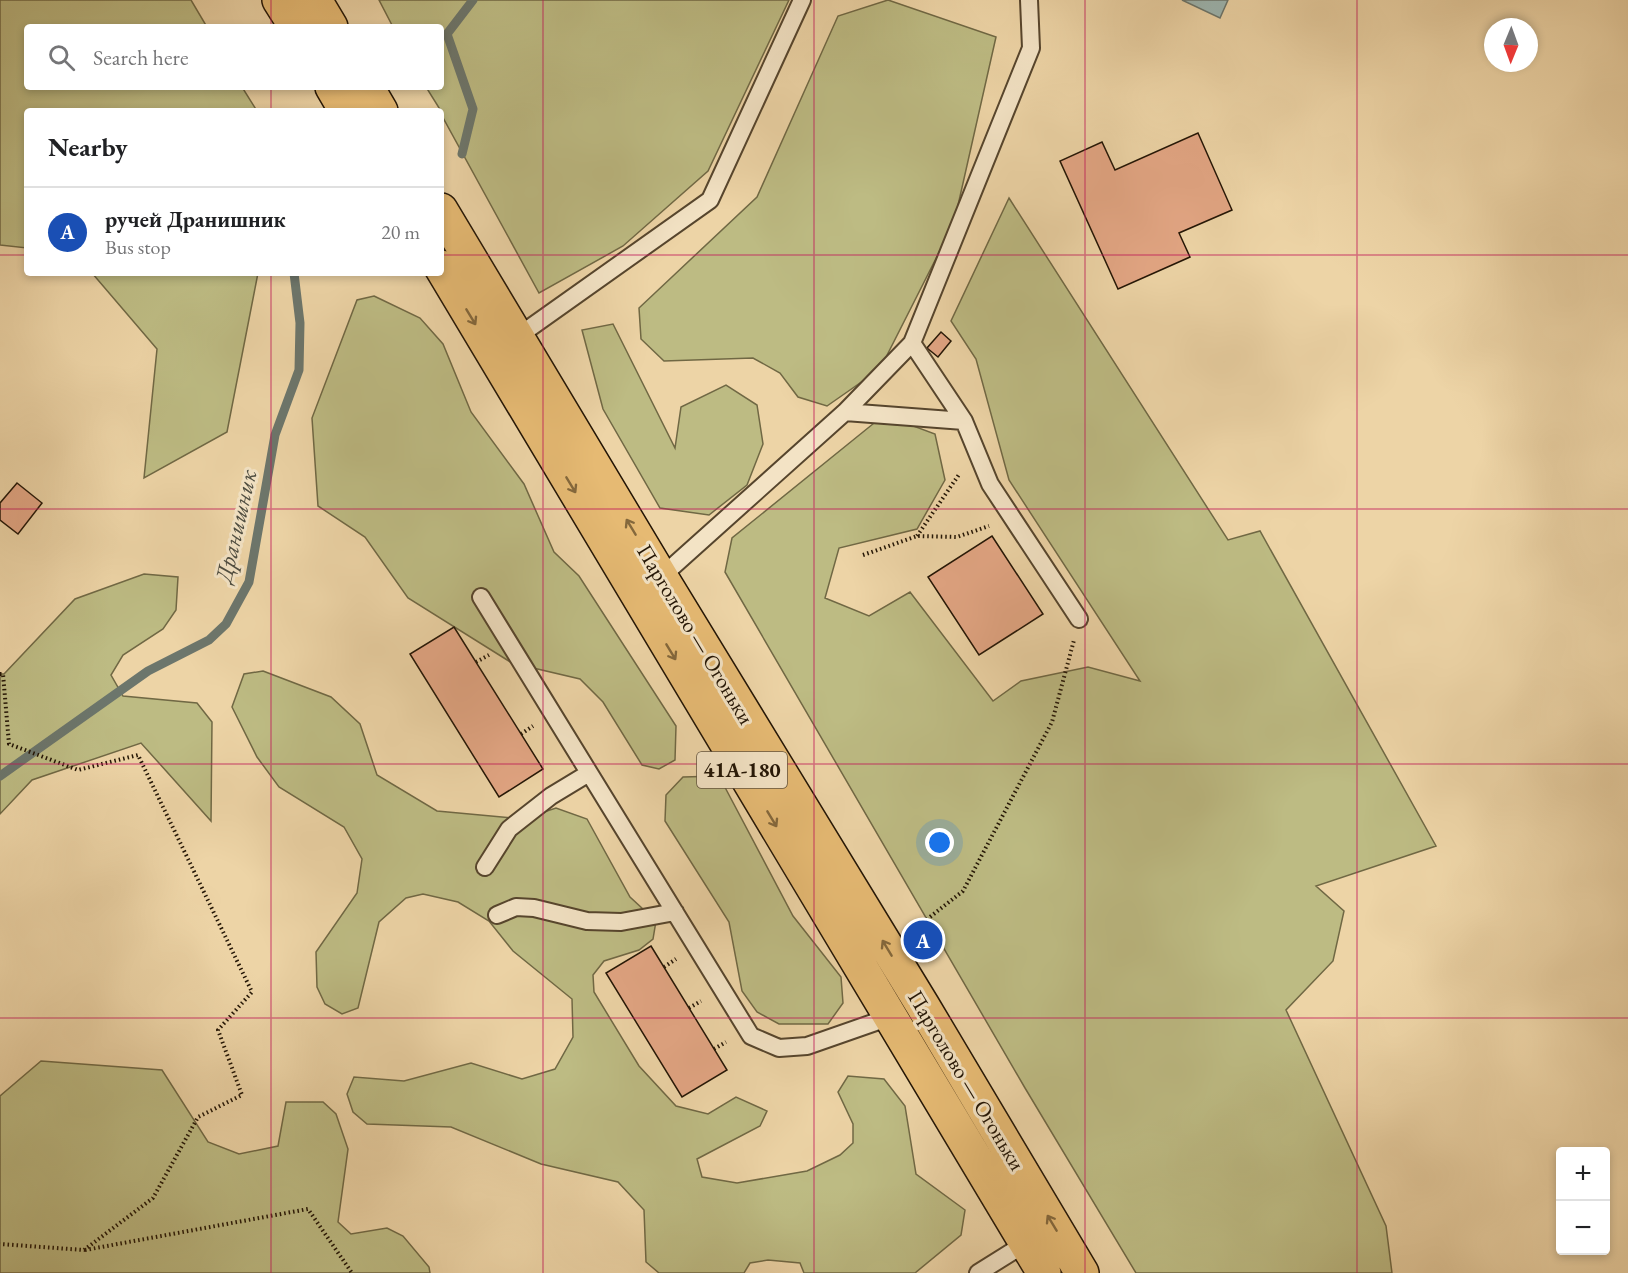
<!DOCTYPE html>
<html lang="en">
<head>
<meta charset="utf-8">
<style>
	body { margin:0; font-family:"EB Garamond",serif; background:#f2f2f2; color:#202124 }
	.controls { position:absolute; right:18px; bottom:18px; display:grid; overflow:hidden; border-radius:6px; box-shadow:0 3px 9px #0003 }
	.controls button { width:54px; height:54px; display:grid; place-items:center; padding:0; border:0; border-bottom:2px solid #e0e0e0; background:#fff; color:#202124; font:30px sans-serif }
	.compass { position:absolute; left:1484px; top:18px; width:54px; height:54px; border-radius:50%; background:#fff; box-shadow:0 3px 9px #0003; rotate:181deg }
	.you { position:absolute; left:940px; top:843px; width:21px; height:21px; margin:-15px; border:4px solid #fff; border-radius:50%; background:#1a73e8; box-shadow:0 0 0 9px #1a73e833 }
	.badge { display:grid; place-items:center; width:39px; height:39px; border-radius:50%; background:#8f2418; color:#fff; font-size:20px; font-weight:700 }
	.pin { position:absolute; translate:-50% -50%; border:3px solid #fff; box-shadow:0 2px 6px #0006 }
	.list { margin:0; padding:0; list-style:none }
	h2 { display:flex; justify-content:space-between; align-items:center; height:78px; margin:0; padding:0 24px; font-size:26px }
	h2 small { font-size:20px; font-weight:400; color:#757577 }
	.list li { display:grid; grid-template-columns:39px 1fr auto; gap:18px; align-items:center; box-sizing:border-box; height:90px; padding:0 24px; border-top:2px solid #e0e0e0 }
	.list b { display:block; font-size:22px; white-space:nowrap }
	.list p { margin:0; font-size:20px; white-space:nowrap; color:#757577 }
	.list em { font-size:20px; font-style:normal; color:#757577 }
	.icon { flex:none; width:33px; height:33px; fill:none; stroke:currentColor; stroke-width:2; stroke-linecap:round; stroke-linejoin:round }
	.map { position:relative; flex:none; width:1628px; height:1273px; overflow:hidden }
	.search { position:absolute; background:#fff; box-shadow:0 3px 9px #0003; left:24px; top:24px; width:420px; height:66px; display:flex; align-items:center; gap:15px; box-sizing:border-box; padding:0 21px; border-radius:6px; color:#757577; font-size:22px }
	.panel { position:absolute; background:#fff; box-shadow:0 3px 9px #0003; left:24px; top:108px; width:420px; height:168px; border-radius:6px }
	.map>svg:first-child { display:block }
</style>
</head>
<body>
<div class="map">
<svg width="1628" height="1273" viewBox="0 0 1628 1273">
	<rect width="100%" height="100%" fill="#edd4a6"/>
	<filter id="stains"><feTurbulence type="fractalNoise" baseFrequency=".00333" numOctaves="4"/><feColorMatrix values="0 0 0 0 .2 0 0 0 0 .09 0 0 0 0 .02 0 0 0 .5 -.17"/></filter>
	<radialGradient id="worn" r=".72"><stop offset=".6" stop-color="#630" stop-opacity="0"/><stop offset="1" stop-color="#630" stop-opacity=".3"/></radialGradient>
	<path fill="#bdbb83" stroke="#706844" stroke-width="1.5" d="M0,0h191l16,27h-180v60h215l15,24h-230v137l-27,-3z
		M379,0h410l-81,171 -85,75 -84,47 -98,-179v-3l-15,-24h15v-60h-48z
		M888,0l108,37 -42,186 -74,146 -53,37 -29,-9 -18,-24 -27,-15 -89,3 -23,-22 -2,-31 118,-111 81,-181z
		M1009,198l219,342 32,-9 176,315 -120,40 28,25 -11,50 -47,49 100,216 6,47h-256l-111,-185 -300,-516 7,-34 152,-123 51,19 10,46 -28,49 -78,19 -14,50 44,18 41,-24 83,109 28,-20 67,-14 52,14 -131,-201 -33,-121 -25,-38z
		M92,273h166l-31,159 -83,46 13,-129z
		M374,296l46,22 23,26 28,68 53,72 30,68 25,24 97,150 -1,34 -16,9 -17,-4 -39,-63 -23,-23 -68,-16 -104,-65 -43,-61 -47,-31 -6,-88 45,-118z
		M613,324l62,124 6,-41 45,-22 31,20 6,39 -16,41 -38,30 -49,-7 -57,-99 -21,-79z
		M144,574l34,3 -2,33 -13,19 -40,26 -12,20 12,21 74,7 15,19 -1,99 -70,-78 -109,37 -32,34v-140h4l71,-75z
		M263,671l68,26 29,27 17,51 60,36 86,8 33,-11 31,11 43,78 26,24 -3,18 -14,11 -35,11 -11,14 1,17 45,74 37,40 32,8 28,-17 31,14 -7,15 -63,33 5,18 35,6 70,-12 33,-16 13,-12v-19l-15,-32 10,-16 36,3 21,27 11,68 49,36 -4,25 -46,38h-111l-4,-10 -32,-3 -18,3 -6,10h-85l-13,-11 -2,-52 -26,-28 -77,-18 -90,-37 -84,-3 -14,-12 -6,-18 7,-17 50,4 67,-18 51,16 33,-10 18,-32 -1,-38 -59,-48 -24,-30 -31,-19 -35,-8 -17,4 -27,24 -21,86 -16,6 -17,-10 -8,-17 -1,-35 41,-59 5,-34 -18,-32 -65,-40 -22,-30 -25,-50 12,-33z
		M719,776l74,140 48,61 2,26 -15,21h-49l-22,-12 -15,-21 -13,-69 -64,-101 1,-26 17,-18z
		M41,1061l121,9 46,72 31,12 39,-8 8,-44h37l13,12 12,35 -10,73 13,12 36,-6 16,8 26,31 1,6h-430v-177z"/>
	<path fill="#9db6b1" stroke="#6c766c" stroke-width="1.5" d="M1182,0h46l-8,18z"/>
	<g fill="none" stroke-linecap="round" stroke-linejoin="round">
		<path stroke="#6c766c" stroke-width="9" d="M462,154l11,-45 -26,-75 26,-34
			M0,776l148,-105 61,-31 17,-16 23,-42 26,-147 24,-65 1,-47 -6,-50"/>
	</g>
	<path fill="#e3a684" stroke="#231505" stroke-width="1.5" d="M1198,133l34,77 -53,23 11,24 -72,32 -58,-128 42,-19 13,28z
		M941,332l10,9 -13,16 -11,-9z
		M17,483l25,20 -24,31 -18,-14v-17z
		M992,536l51,78 -64,41 -51,-78z
		M454,627l89,142 -44,28 -89,-143z
		M651,946l76,124 -45,27 -76,-124z"/>
	<g fill="none" stroke-linecap="round" stroke-linejoin="round">
		<defs>
			<path id="lane" d="M517,337l193,-137 92,-200
				M912,343l52,78 26,63 89,135
				M845,412l119,9
				M661,577l184,-165 67,-69 119,-295 -2,-48
				M481,597l270,439 28,12 28,-2 83,-29
				M485,867l24,-38 42,-33 38,-23
				M497,915l19,-8 18,1 53,13 34,1 54,-10
				M978,1273l48,-30"/>
			<path id="primary" d="M279,0l17,27
				M315,0l16,27
				M332,87l14,24
				M367,87l14,24
				M441,210l220,367 262,429 159,267
				M441,267l603,1006"/>
		</defs>
		<use href="#lane" stroke="#56452d" stroke-width="20"/>
		<use href="#primary" stroke="#231505" stroke-width="36"/>
		<path stroke="#231505" stroke-width="4" stroke-dasharray="1.5 3" stroke-linecap="butt" d="M917,536l43,-63
			M863,555l54,-19 40,1 32,-11
			M476,662l13,-7
			M0,674h3l6,70 69,26 60,-15 114,237 -34,38 24,65 -44,22 -45,81 -69,52 -84,-6
			M521,734l12,-8
			M916,928l47,-37 89,-169 22,-82
			M664,967l12,-8
			M689,1008l12,-7
			M714,1049l12,-7
			M85,1250l223,-41 44,64"/>
		<use href="#lane" stroke="#f3e3c5" stroke-width="16"/>
		<use href="#primary" stroke="#e6ba73" stroke-width="33"/>
	</g>
	<defs><path id="oneway-shaft" d="M-6 0H5M1.5-3L5.5 0L1.5 3" fill="none" stroke-width="1.6" stroke-linecap="round" stroke-linejoin="round" transform="scale(1.5)"/></defs>
	<g stroke="#84683c">
		<use href="#oneway-shaft" transform="translate(471 317) rotate(59)"/>
		<use href="#oneway-shaft" transform="translate(571 485) rotate(59)"/>
		<use href="#oneway-shaft" transform="translate(631 527) rotate(-121)"/>
		<use href="#oneway-shaft" transform="translate(671 652) rotate(59)"/>
		<use href="#oneway-shaft" transform="translate(772 819) rotate(59)"/>
		<use href="#oneway-shaft" transform="translate(887 948) rotate(-121)"/>
		<use href="#oneway-shaft" transform="translate(1052 1223) rotate(-121)"/>
	</g>
	<path fill="none" stroke="#c2185b" stroke-width="1.5" stroke-opacity="0.55" d="M271,0v27M543,0v1273M814,0v1273M1085,0v1273M1357,0v1273M271,87v24M0,255h27M441,255h1187M271,273v1000M0,509h1628M0,764h1628M0,1018h1628"/>
	<g text-anchor="middle" stroke-width="6" stroke-linejoin="round" paint-order="stroke">
		<rect fill="#f3e3c5" stroke="#61533f" stroke-width="1.5" x="697" y="752" width="90" height="36" rx="4.5"/>
		<g font-size="21" font-weight="bold" fill="#231505">
			<text x="742" y="777">41А-180</text>
		</g>
		<g font-size="22" fill="#231505" stroke="#f3e3c5">
			<text transform="translate(696 634) rotate(59)" y="8">Парголово — Огоньки</text>
			<text transform="translate(967 1080) rotate(59)" y="8">Парголово — Огоньки</text>
		</g>
		<g font-size="24" font-style="italic" fill="#4e4d41" stroke="#f3e3c5">
			<text transform="translate(236 526) rotate(-77)" y="8">Дранишник</text>
		</g>
	</g>
	<rect width="100%" height="100%" filter="url(#stains)"/>
	<rect width="100%" height="100%" fill="url(#worn)"/>
</svg>
<div class="controls">
<button>+</button>
<button>−</button>
</div>
<svg class="compass" viewBox="-18 -18 36 36"><path d="M0-13l5 13h-10z" fill="#e53935"/><path d="M0 13l5-13h-10z" fill="#757577"/></svg>
<div class="you"></div>
<div class="pin badge" style="left:923px;top:940px;background:#1a4fb4">A</div>
<div class="search"><svg class="icon" aria-label="search" viewBox="0 0 24 24"><circle cx="10" cy="10" r="6"/><path d="M15 15l6 6"/></svg>Search here</div>
<section class="panel">
<h2>Nearby<small></small></h2>
<ul class="list">
<li><span class="badge" style="background:#1a4fb4">A</span><div><b>ручей Дранишник</b><p>Bus stop</p></div><em>20 m</em></li>
</ul>
</section>
</div>
</body>
</html>
